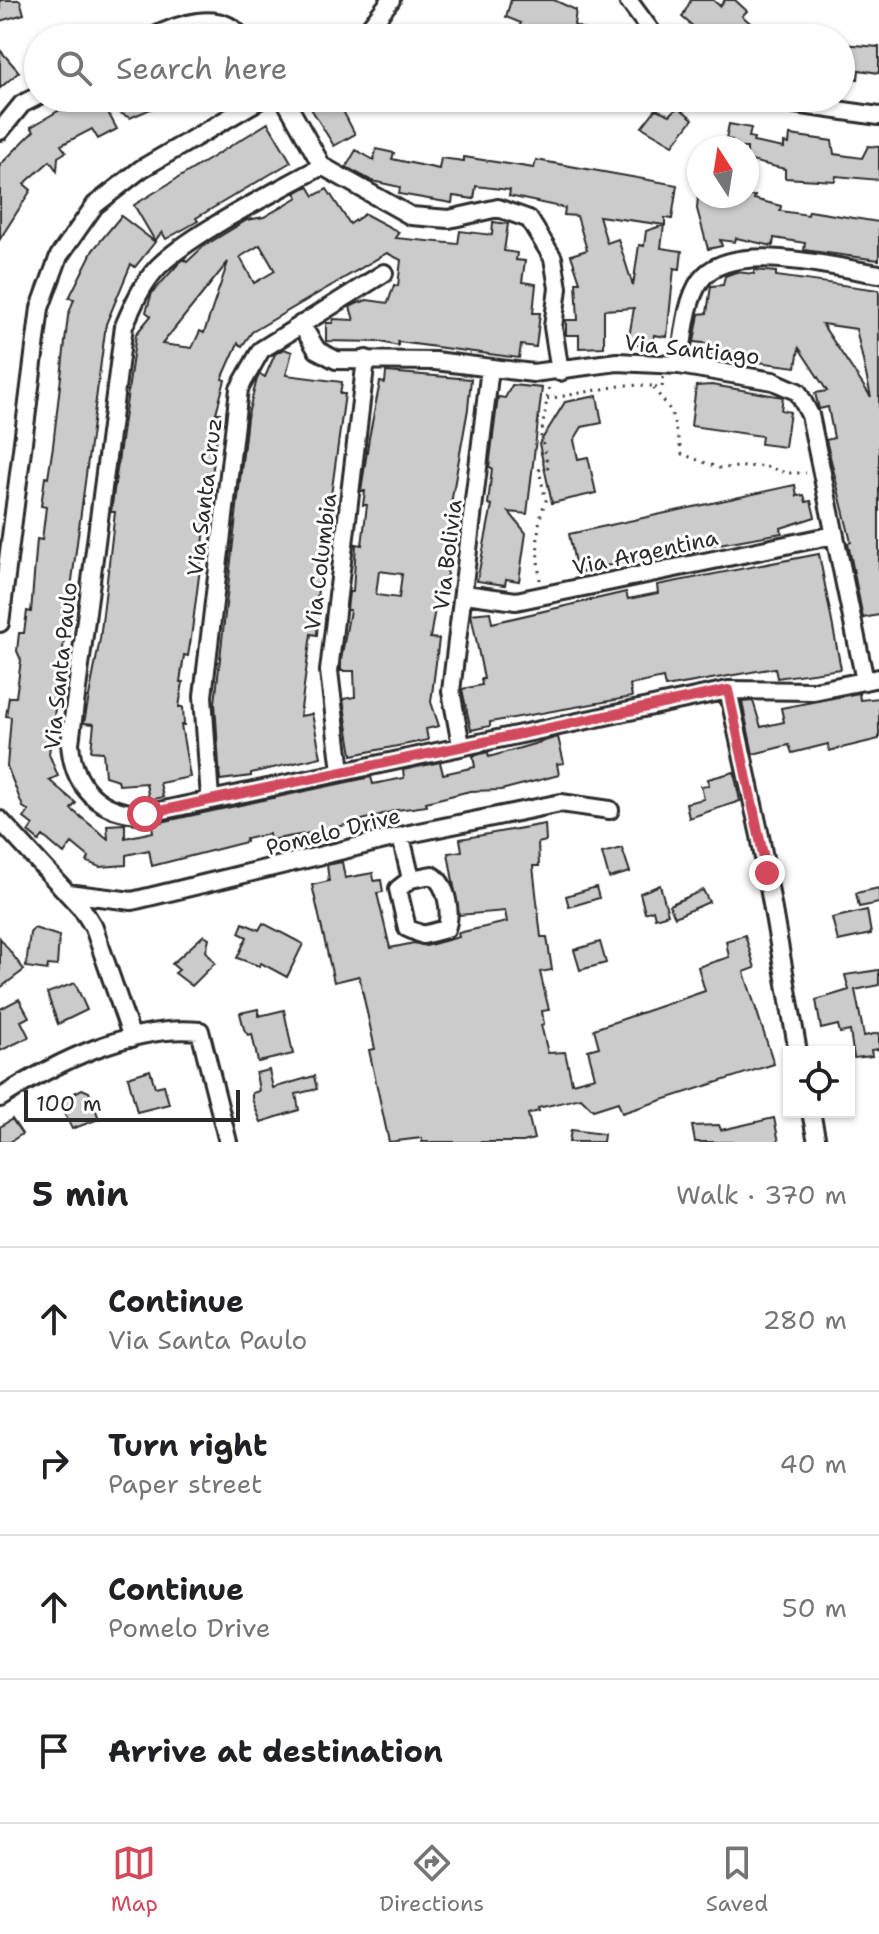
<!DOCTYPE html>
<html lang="en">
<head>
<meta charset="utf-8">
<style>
	body { margin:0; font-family:"Shantell Sans",sans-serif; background:#f6f6f6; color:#202124 }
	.controls { position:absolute; right:24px; bottom:24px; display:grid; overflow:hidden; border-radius:0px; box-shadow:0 2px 6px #0004 }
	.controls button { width:72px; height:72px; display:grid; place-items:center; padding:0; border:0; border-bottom:2px solid #e0e0e0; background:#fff; color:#202124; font:40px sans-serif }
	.compass { position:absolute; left:687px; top:136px; width:72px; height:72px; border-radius:50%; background:#fff; box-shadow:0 2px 6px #0004; rotate:348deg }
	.scale { position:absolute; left:24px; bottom:20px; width:216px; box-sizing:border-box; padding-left:8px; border:4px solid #2b2b2b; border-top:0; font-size:22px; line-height:28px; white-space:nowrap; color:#2b2b2b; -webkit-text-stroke:6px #fff; paint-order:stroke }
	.stop { position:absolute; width:24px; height:24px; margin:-18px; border:6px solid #d1495b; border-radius:50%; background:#fff }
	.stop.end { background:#d1495b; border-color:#fff; box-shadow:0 2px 8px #0008 }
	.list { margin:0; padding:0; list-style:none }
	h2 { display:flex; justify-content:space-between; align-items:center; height:104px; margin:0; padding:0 32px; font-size:34px }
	h2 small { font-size:26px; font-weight:400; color:#757577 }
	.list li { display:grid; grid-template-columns:52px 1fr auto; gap:24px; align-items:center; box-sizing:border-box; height:144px; padding:0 32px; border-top:2px solid #e0e0e0 }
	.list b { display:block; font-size:30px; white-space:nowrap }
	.list p { margin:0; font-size:26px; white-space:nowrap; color:#757577 }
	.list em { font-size:26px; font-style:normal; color:#757577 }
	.icon { flex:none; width:44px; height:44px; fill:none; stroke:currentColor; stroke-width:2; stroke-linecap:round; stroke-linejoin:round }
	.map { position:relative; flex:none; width:879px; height:1142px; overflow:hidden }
	.search { position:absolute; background:#fff; box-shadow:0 2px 6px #0004; left:24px; right:24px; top:24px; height:88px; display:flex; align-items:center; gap:20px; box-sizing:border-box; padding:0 28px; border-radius:44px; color:#757577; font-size:30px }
	.sheet { height:680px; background:#fff }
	nav { display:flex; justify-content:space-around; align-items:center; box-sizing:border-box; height:112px; border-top:2px solid #e0e0e0; background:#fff; font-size:22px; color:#757577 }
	nav a { display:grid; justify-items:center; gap:4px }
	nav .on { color:#d1495b }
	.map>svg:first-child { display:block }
</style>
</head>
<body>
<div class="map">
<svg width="879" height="1142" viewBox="0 0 879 1142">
	<rect width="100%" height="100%" fill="#fff"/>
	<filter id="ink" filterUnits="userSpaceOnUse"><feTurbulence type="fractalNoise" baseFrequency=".0125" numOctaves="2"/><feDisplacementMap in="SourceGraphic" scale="16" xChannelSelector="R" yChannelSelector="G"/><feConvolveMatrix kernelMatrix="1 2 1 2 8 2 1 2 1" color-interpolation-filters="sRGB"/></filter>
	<g filter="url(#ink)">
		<path fill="#cbcbcb" stroke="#2b2b2b" stroke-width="2" fill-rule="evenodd" d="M0,0h20l4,14 -24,7z
			M511,0h43l22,10 -2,15 11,5 -4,8h-29l-21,-10 -3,8 -11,-5 4,-8 -15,-6z
			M691,0h22l7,6 5,-6h10l12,11 -5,5 12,10 32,5v7h-79l-25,-21z
			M841,44l38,3v26l-20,-3 -1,9 -17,-3z
			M0,50l19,22 -19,16z
			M80,98h96l-46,20 -26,-13 13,24 -19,10 -6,-10 -31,16 5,7 -8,5 -1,14 -7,-10 -26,23 7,6 -31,49v-74l34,-34 -3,-4z
			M314,98h51l-22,13 12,23 -21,12 -27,-44z
			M678,107l15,12 -20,26 -31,-18 14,-18 14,6z
			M268,123l23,39 -95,56 2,3 -14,8 -18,10 -4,-7 -7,9 -21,-36z
			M729,124l22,4 -2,9 5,1 -1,4 31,6v-5l5,1 1,-9 42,6 2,13 28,4 6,-12 11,1v33l-43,-4 -1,5 -50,-3v-9l-38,-9v-12h-16l1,-8 -6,-1z
			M376,149l18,4 -2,6 47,10 2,-11 23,3v-4l70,11 2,-8 141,25 -5,34 -7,-1v7l-66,-9 8,27 11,-4 15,47 6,-41 5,1 2,-15 18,-6 -3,23 21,3 -2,18 -6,-1 -7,69 -13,-2 -2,13 -24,-5 6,-35 -30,2v37l-25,1v-13h-13v-15h12l-2,-38h4l-9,-27 16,-5 -10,-34 -13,-1 1,-7 -56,-12 1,-6 -34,-4 -2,13 -21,-3 -1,7 -53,-9 1,-7 -28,-6 -26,-14 10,-17 18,10z
			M308,186l6,10 13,-7 23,35 15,-10 34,18 -4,6 63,6 2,-13 32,4 1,-13 15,2 -4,27 13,2 -1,7 9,1 -3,21 14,2 -3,29h7l-4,34 -15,-2 -2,13 -121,-16v4l-17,-4 -55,-1v-18h7v-4l21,1 -4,-13 6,-3 11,-4 21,3 6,-18 4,1 3,-26 -14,-7 -135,79 -10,14 -4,-3 -16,36 3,1 -9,33h4l-29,225 -3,18 -4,-1 -4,27h3l-4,25h4l1,18h-3l9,52 -30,6 3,14 -14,3 -3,-17 -27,2 -1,-5 -13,-4 -2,-24 -12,-1 3,-27 -10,-1 16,-84 15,-127h-4l25,-178 15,-18 -5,-4 6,-19 28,-31 5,-3 2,3 17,-16 43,-26 17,-3 34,-20 -3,-4zM260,245l15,26 -21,12 -14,-26zM228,262l-24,71 -4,-2 -8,17 -30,-4z
			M698,196h57l-1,3 27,7 -1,5 28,4 1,-4 70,11v38l-75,-10 1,-7 -31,-5 -1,8 -37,-8 -1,4 -15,-2 2,6 -14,3 -11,-40z
			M121,216l34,26 -20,25 -4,-3 -25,60 -57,430 9,22 -9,4 27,23 -5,6 37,30 -1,-14 18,-1v14l28,-6 -1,-8 219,-47 2,7 31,-6 -1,-8 37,-8 3,12 32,-7 -2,-11 15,-4 1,5 69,-20 6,26 -7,1 2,11 -58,15 -31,1 -44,11 1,4 -30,4 -69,20 -58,10 -1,-6 -23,5v3l-94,24 -3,-16 -23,5v10l-26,2 -13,-5 2,-5 -17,-14 -8,11 -21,-18 -4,5 -11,-9 5,-7 -9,-7 5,-7 -6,-4 -16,-41 4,-49 -5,-1 3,-19h7l5,-37 -4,-9 2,-18h5l3,-22 4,1 6,-73 5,1 4,-33 -5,-1 4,-29 3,1 5,-32 15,-130 6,-17 -5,-1 24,-48z
			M754,270l22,2v4l103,14v325l-16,3 -15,-75 3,-1 -25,-102 8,-2 -6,-31 -9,2 -4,-16 12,-2 -28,-43 -3,19 -86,-11 2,-12 -18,-2 5,-28 8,-1 4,-27 12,-1 2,-9 11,-4 18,2zM822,324l34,5 15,68z
			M284,349l8,3 -6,23 56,7 -2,12h5l-31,225h4l-1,16 -6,-1 -11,82 12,-2 9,43 -70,16v3l-31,4 -5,-77 32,-285 10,-39 3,-5 5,3 10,-23z
			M386,372l85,7 -3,30 -16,89 -2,23 7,1 -2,16h-4l-4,36 -4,12 -4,-1 -9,53 9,1 -8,63 8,24 -13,3 2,11 -76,15 -9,-56 12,-2 -1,-26h-13v-11l9,-50h-3l2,-18h4l3,-48 6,1 5,-40h-4l2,-14h-4l8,-53 11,-56 5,1zM379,571l23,3 -3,24 -23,-3z
			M512,385l30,3 -15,126 -18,-2 17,21 -7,48 -13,-2 -1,6 -28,-4 15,-76 -4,-1 4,-36 -3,-1 9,-70 7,1z
			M712,385l71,12 -2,13 9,2 -5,35 -24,-3 1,-8 -71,-10 5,-40z
			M597,396l5,27 -20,4 -8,13 4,19 10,-2 8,36 -44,10 -13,-59 26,-42z
			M795,485l2,11 7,-1 2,7 5,-1 4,16 -34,11 1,5 -86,15 1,3 -37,8h-13v-3l-70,17 -8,-39z
			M819,554l22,115 -64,9 -2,-10 -110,19 -2,-9 -33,7 2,12 -142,25v4l-19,4 -9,-41 20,-4 -1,-6h3l-13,-65 19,-2 2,11 134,-31 2,7 30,-6 -1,-8z
			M859,693l1,7 19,-2v41l-50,12 -1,-7 -36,9 -3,-8 -36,9 -11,-52 11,-1 8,26 23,-5 -3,-14z
			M734,772l6,29 -51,17 -3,-15 18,-4 -3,-13 8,-1 -1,-6z
			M545,824l1,17 -8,2 1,23h-6l8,71h6l5,33 -12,2 9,38 -7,1 2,13 -3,1 7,28 17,-1 7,31 23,-6 -7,-27 11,-3 -5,-18 111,-38 -7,-24 31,-10 -3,-16 19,-6 10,33 -11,4 30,92 -152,49 -4,-11 -25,8 -12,-12 -43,10 1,3 -11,3 6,25 -11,3h-101v-4l-33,4 -20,-92 6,-1 -16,-73 -25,6 -22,-97 17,-4 -2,-16 15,-3 3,16 28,-5 1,8 7,-1 2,12 -6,1 13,55 24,-5 12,3 33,-9 -1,-4 49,-11 -2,-11 -46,4 -11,-62 14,-2 -2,-12z
			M622,848l8,24 -21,6 -7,-25z
			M660,885l8,29 -13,4 -2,-8 -8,3 -5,-20z
			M596,887l3,11 -30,9 -3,-11z
			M879,888v15l-20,4 -3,-14z
			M703,890l6,12 -34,15 -6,-12z
			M867,910l4,24 -33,7 -6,-23z
			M243,923l16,7 4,-7 40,21 -16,33 -26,-14 -2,3 -22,-8 10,-21 -8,-4z
			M34,928l25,8 -2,30 -9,-1 -1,5 -21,-3 4,-34z
			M204,935l5,3 -3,13 9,12 -23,23 -17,-13 4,-3 -7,-6z
			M0,938l24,32 -24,18z
			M600,942l6,21 -26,7 -6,-20z
			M879,970v15l-24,5 9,46 15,-3v16l-8,1 1,6 -18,2 -4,-27 -10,2 -2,-8 -17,4 -5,-29 33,-10 -4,-15z
			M75,983l12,27 -29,14 -11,-31z
			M19,999l10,18 -8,4 8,16 -29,14v-42z
			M258,1009l1,7 25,-6 9,44 -35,8 -6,-28 -4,1 -4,-6 -4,-16z
			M150,1070l5,17 9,-2 5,19 -32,8 -9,-35z
			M269,1070l4,18 41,-12 3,13 -21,5 3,16 -38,12 -9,-23v-6l7,-2 -3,-18z
			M82,1089l7,3 10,27 -27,10 -13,-28z
			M774,1118l5,24h-84l-3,-16 27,-1 2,5z
			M12,1119l10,15 -12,8h-10v-15z
			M571,1130l33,4 -1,8h-34z"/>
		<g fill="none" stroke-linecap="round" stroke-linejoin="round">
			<defs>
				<path id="minor" d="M628,0l28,38
					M151,38c25,-13 70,-30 91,0
					M361,38l30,-38
					M284,98l38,68 89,50 38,3 49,-11 31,11 24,39 5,30 -5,39 7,45
					M752,98l127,18
					M0,131l22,-27 16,-8
					M322,166c-46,26 -129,66 -164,101 -16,17 -25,38 -34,59l-54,417c3,44 29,71 75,71l583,-124 86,1 65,-13
					M301,324l16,26 19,10 99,1 98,12 84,-11 62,3 94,16 25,11 12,23 55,266
					M679,365c5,-25 6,-62 21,-84 29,-43 135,-13 179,-7
					M465,594l51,7 318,-66
					M0,623l40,-315 19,-52 36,-51 46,-36 122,-71
					M728,690l32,146 38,216
					M461,745l-10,-54 39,-323
					M341,771l-12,-100 37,-312
					M210,799l-7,-103 36,-307 22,-39 123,-77
					M0,820l83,90 11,18 38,110
					M401,837l10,42 21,-4c15,9 20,38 14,54l-23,6 -16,-7 -9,-39 13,-10
					M67,893l65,8 282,-68 147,-30 49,7
					M0,1098c56,-36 133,-74 200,-67l28,111
					M811,1112l6,30"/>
			</defs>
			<use href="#minor" stroke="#2b2b2b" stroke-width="22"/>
			<path stroke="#2b2b2b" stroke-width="3" stroke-dasharray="2 6" stroke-linecap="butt" d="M663,377l-1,11 -10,-2 19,25 11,43 37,14 45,-2 22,7h20
				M547,399l78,-14 27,1
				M540,580c-3,-22 -5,-58 6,-79l-7,-31 9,-3 -7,-31 8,-49"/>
			<use href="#minor" stroke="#fff" stroke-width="16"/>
		</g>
	</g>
	<g fill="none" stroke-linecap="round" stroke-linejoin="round" filter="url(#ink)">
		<path stroke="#d1495b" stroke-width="10" d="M145,814l583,-124 39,183"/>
	</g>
	<g text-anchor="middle" stroke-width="6" stroke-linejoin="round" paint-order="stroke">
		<g font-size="22" fill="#2b2b2b" stroke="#fff">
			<text transform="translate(692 349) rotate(6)" y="8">Via Santiago</text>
			<text transform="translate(204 497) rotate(-83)" y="8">Via Santa Cruz</text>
			<text transform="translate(645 552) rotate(-12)" y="8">Via Argentina</text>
			<text transform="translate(447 555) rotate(-83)" y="8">Via Bolivia</text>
			<text transform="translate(320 562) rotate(-83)" y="8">Via Columbia</text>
			<text transform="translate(60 666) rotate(-84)" y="8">Via Santa Paulo</text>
			<text transform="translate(333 831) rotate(-14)" y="8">Pomelo Drive</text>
		</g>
	</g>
</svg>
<div class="controls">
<button><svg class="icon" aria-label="locate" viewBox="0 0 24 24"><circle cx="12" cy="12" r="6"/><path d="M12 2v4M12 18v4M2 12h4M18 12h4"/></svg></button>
</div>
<svg class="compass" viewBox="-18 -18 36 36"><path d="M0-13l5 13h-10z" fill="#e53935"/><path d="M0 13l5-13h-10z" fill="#757577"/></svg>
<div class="scale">100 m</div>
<div class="stop" style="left:145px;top:814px"></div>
<div class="stop end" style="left:767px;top:873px"></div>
<div class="search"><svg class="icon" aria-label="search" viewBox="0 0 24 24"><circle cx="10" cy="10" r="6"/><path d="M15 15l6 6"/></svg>Search here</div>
</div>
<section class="sheet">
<h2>5 min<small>Walk · 370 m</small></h2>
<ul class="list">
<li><svg class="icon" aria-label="ahead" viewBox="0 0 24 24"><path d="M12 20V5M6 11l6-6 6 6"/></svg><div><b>Continue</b><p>Via Santa Paulo</p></div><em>280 m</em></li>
<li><svg class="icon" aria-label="right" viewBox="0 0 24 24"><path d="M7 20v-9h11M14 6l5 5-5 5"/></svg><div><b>Turn right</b><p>Paper street</p></div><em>40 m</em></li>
<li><svg class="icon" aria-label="ahead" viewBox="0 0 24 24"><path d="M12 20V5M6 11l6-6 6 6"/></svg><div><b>Continue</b><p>Pomelo Drive</p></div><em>50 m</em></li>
<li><svg class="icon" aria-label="arrive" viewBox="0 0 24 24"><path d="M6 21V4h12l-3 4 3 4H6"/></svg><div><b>Arrive at destination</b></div></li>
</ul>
</section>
<nav>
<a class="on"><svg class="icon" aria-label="map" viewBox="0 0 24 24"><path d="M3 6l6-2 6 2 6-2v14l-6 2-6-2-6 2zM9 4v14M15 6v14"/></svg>Map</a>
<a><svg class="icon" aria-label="directions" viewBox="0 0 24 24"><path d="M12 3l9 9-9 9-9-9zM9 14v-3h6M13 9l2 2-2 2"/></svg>Directions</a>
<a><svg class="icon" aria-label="saved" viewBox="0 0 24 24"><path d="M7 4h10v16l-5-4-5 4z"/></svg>Saved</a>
</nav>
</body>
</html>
